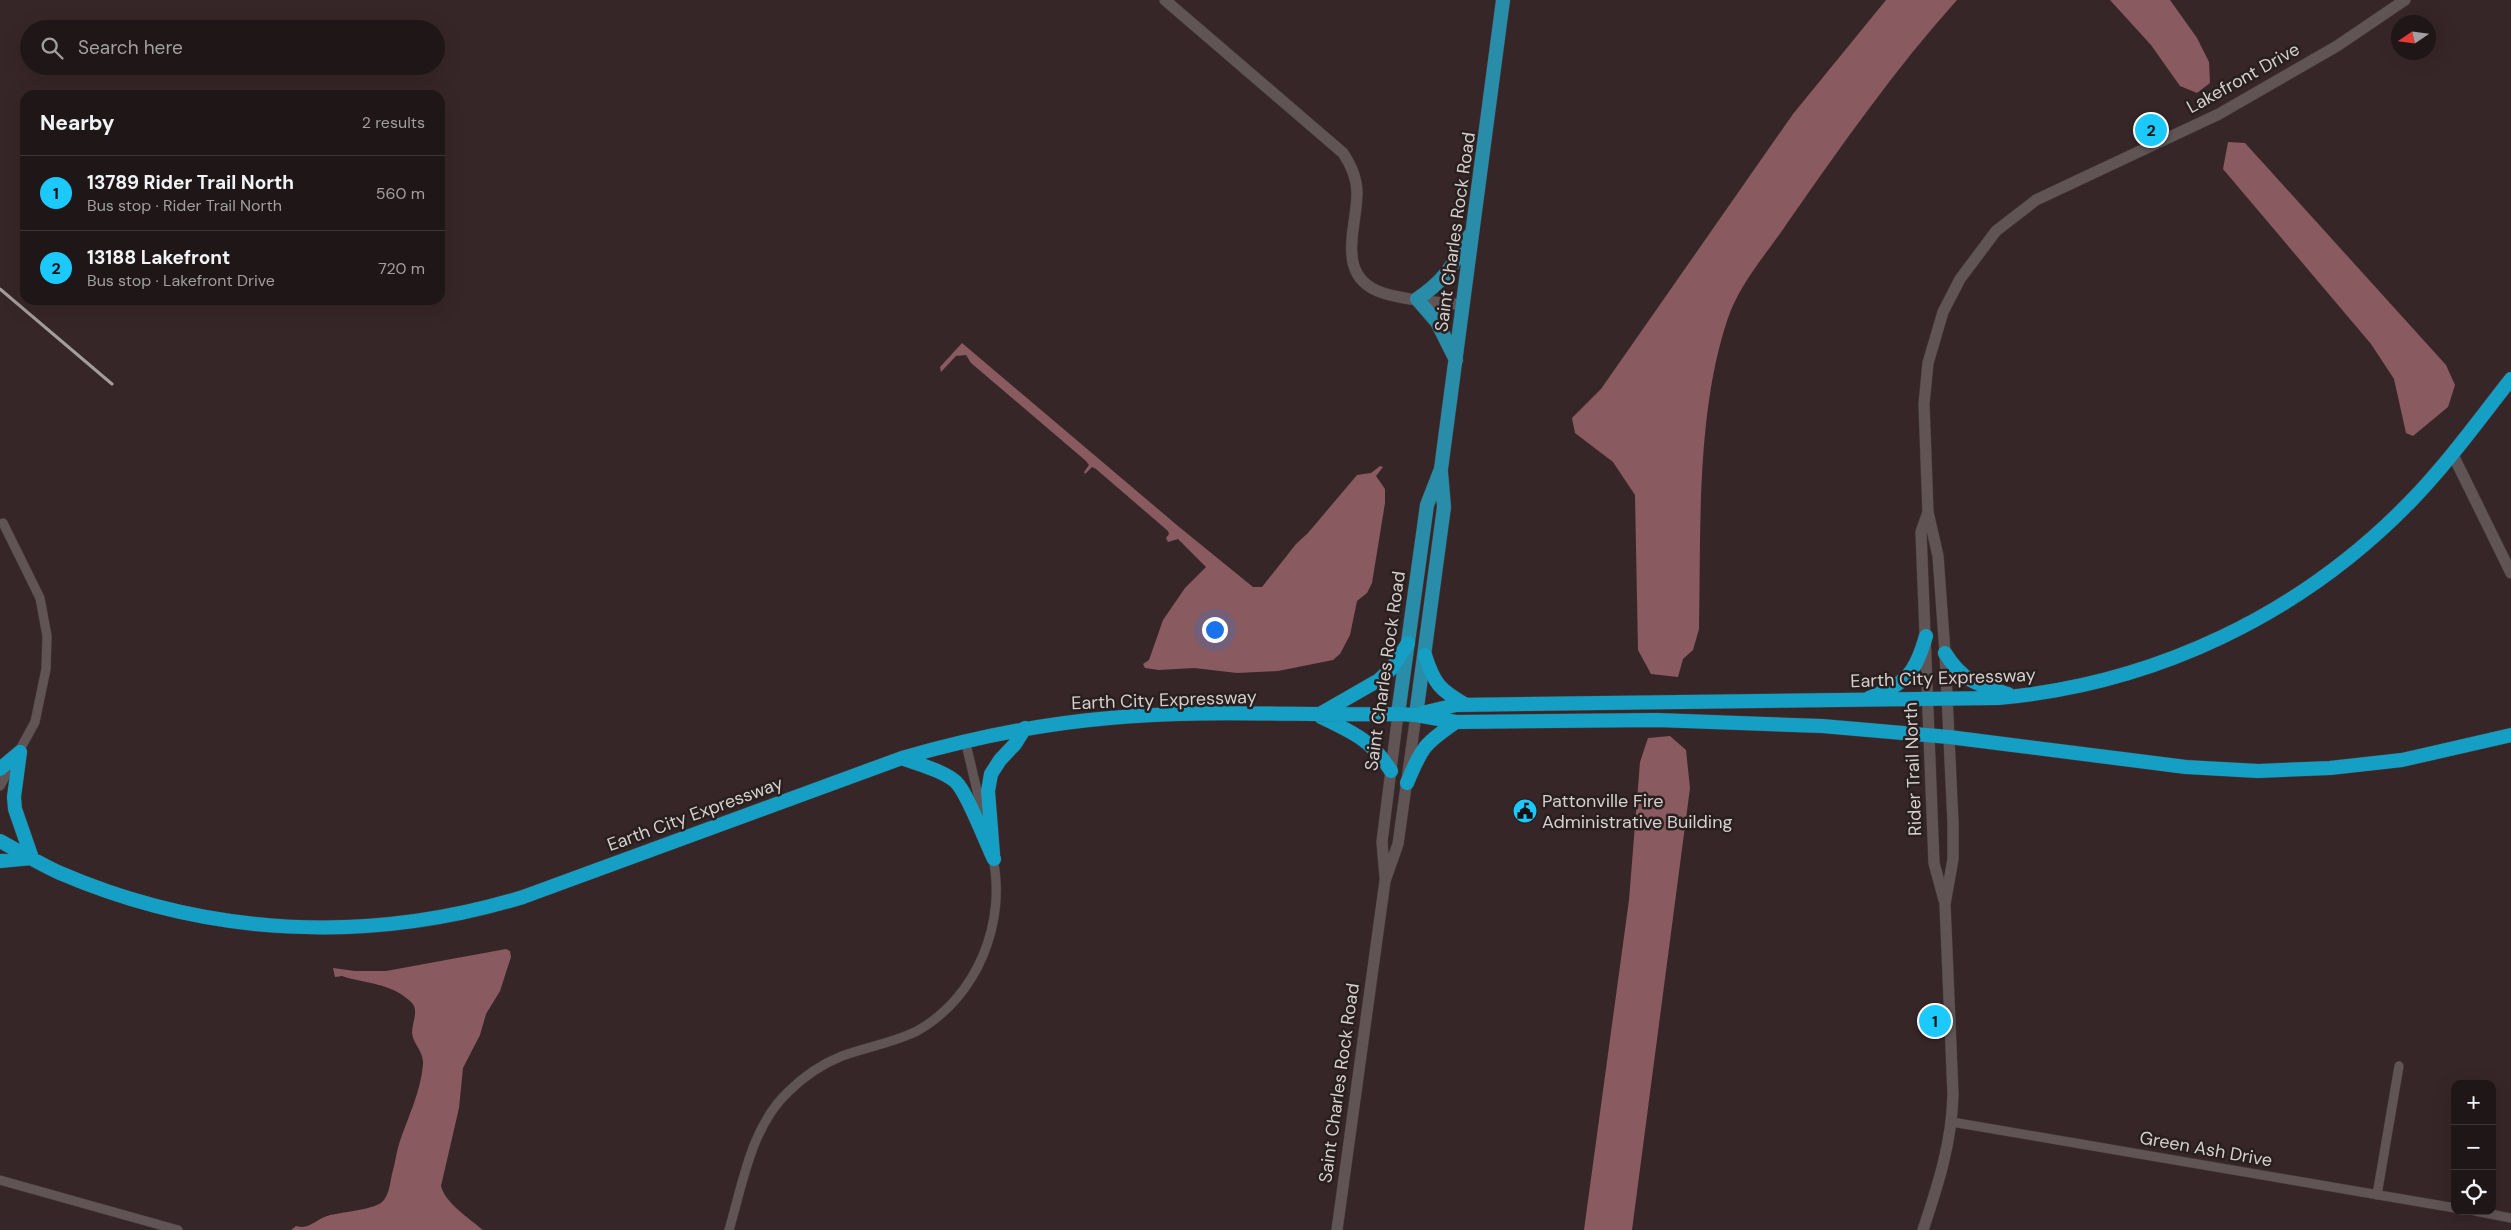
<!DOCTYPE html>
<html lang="en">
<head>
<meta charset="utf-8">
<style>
	body { margin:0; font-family:"DM Sans",sans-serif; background:#2c2424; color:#f1f3f6 }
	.controls { position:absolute; right:15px; bottom:15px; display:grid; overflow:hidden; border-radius:10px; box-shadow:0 5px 20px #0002 }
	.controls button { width:45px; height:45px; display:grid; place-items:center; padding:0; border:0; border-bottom:1px solid #3c3636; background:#1f1717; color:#f1f3f6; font:25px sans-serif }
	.compass { position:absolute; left:2391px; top:15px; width:45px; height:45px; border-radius:50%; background:#1f1717; box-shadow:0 5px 20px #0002; rotate:257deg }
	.you { position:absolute; left:1214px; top:629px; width:18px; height:18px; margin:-12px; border:4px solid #fff; border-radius:50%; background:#1a73e8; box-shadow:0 0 0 8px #1a73e833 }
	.badge { display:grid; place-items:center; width:32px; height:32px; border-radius:50%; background:#1cc9fc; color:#111; font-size:16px; font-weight:700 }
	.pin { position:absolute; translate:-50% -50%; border:2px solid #fff; box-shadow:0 1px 5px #0006 }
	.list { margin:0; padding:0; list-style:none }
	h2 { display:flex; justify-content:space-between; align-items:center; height:65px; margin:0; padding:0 20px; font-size:21px }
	h2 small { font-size:16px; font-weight:400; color:#a19fa1 }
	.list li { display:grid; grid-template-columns:32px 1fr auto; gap:15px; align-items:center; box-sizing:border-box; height:75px; padding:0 20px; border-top:1px solid #3c3636 }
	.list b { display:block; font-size:19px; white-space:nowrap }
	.list p { margin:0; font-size:16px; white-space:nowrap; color:#a19fa1 }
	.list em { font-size:16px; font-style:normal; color:#a19fa1 }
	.icon { flex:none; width:28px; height:28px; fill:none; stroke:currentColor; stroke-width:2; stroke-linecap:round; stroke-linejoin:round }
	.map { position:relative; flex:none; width:2511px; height:1230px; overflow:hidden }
	.search { position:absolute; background:#1f1717; box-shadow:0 5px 20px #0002; left:20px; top:20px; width:425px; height:55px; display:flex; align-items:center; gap:12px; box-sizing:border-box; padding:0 18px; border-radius:28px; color:#a19fa1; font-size:19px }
	.panel { position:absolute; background:#1f1717; box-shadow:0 5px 20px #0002; left:20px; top:90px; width:425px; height:215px; border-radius:15px }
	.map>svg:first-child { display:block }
</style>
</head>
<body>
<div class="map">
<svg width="2511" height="1230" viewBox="0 0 2511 1230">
	<rect width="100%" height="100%" fill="#291f1f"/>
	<path fill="#372628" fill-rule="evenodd" d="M0,0h2511v1230h-2511zM2398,22h30v30h-30zM29,29h407v37h-407zM25,95h415v205h-415zM2455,1084h37v127h-37z"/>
	<path fill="#895a5f" d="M1886,0h71c-62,69 -116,146 -169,222 -20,30 -48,61 -60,96 -32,94 -27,212 -29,311l-6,21 -10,9 -5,18 -27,-3 -13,-24 -3,-155 -22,-33 -38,-29 -3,-15 29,-29 192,-275z
		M2110,0h60l27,38 12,24 1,21 -13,10 -17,-7 -29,-41z
		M2228,142l17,1 201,222 9,20 -7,22 -35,29 -7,-3 -12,-54 -23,-35 -148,-175z
		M962,343l216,183 75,61h9l34,-43 12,-11 49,-58 14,-2 9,-7 3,1 -7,9 9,13v14l-13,80 -5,10 -10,8 -7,34 -10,19 -7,6 -55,11 -41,2 -43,-5 -35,2 -14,-2 -2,-4 6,-4 14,-40 22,-32 21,-21 -28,-28 -10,3 -2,-4 3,-4 -1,-3 -72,-62 -4,-2 -7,7 -1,-2 5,-7 -3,-4 -115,-98 -5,-8 -10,1 -15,16 -1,-5z
		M1670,736l16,14 4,38 -58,442h-48l45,-330 11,-138 8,-24z
		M506,949l4,2 1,6 -11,34 -14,23 -6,21 -17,33 -4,40 -18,78c4,17 29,33 42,44h-192l5,-4c13,4 19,-6 31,-10 13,-4 46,-6 55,-14 7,-6 8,-19 10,-28 3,-10 4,-20 7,-30 8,-25 22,-52 24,-80 1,-12 -10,-20 -11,-31 0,-10 7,-22 0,-30 -19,-20 -46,-19 -70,-27l-7,1 -2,-9 22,3h31z"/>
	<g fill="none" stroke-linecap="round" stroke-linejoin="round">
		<defs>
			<path id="minor" d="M965,740l20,84
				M0,786l35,-64 11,-53 1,-33 -7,-38 -37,-75
				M1952,1122l503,86
				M0,1180l178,50
				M2377,1195l22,-129
				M2475,1211l36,7
				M729,1230c14,-47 22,-103 59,-138 15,-15 34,-28 54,-36 24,-9 51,-13 75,-25 61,-34 91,-111 75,-177"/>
			<path id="tertiary" d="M1165,0l178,153c8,12 14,26 14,40 0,35 -23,84 26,100 26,8 54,9 81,12
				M2452,453l59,120
				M1928,512l-7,20 13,331 10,37
				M1385,877l-3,-35 16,-128
				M1337,1230l48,-349 13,-37 18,-129
				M1923,1230c15,-45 29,-88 30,-136l-8,-190 8,-45v-36l-8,-170 -7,-97 -10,-44 -4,-108 4,-41 15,-51 17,-33 36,-48 40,-31 183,-86 118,-68 68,-46"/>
			<path id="primary" d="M1456,360l-19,-38 -20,-23c29,-19 36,-35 53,-64
				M1398,714l29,-209 14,-36 62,-469
				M1416,715l28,-208 -3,-35"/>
			<path id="trunk" d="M1945,653c17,28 33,32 63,41
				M1425,655c9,29 15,35 41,50
				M1869,698c37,-15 46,-23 57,-62
				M1422,713l34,-8 542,-7c157,-14 302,-83 412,-196 37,-38 68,-81 101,-123
				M1318,715l61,-35 13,-12 16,-25
				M1321,717c31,15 51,23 70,54
				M20,752l-6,45 1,12 17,49
				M902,758c17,7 40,12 54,24 12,12 29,59 38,77
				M0,769l20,-17
				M1407,783c15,-36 17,-39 49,-61
				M0,841c20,11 40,23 60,32 149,64 309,71 463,24l379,-139c69,-20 137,-34 208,-40 95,-9 193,-2 288,-4l18,1 40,7 201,-2 165,6 127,11 237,30 72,4 72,-3 72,-8 109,-25
				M993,854l-5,-63 3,-17 9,-14 15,-16 10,-16
				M0,861l32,-3"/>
		</defs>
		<use href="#minor" stroke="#443c3c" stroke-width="10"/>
		<use href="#tertiary" stroke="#443c3c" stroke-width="12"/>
		<use href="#primary" stroke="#443c3c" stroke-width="15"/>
		<use href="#trunk" stroke="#443c3c" stroke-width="15"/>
		<use href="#minor" stroke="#605455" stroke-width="9"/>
		<use href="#tertiary" stroke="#605455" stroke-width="11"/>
		<use href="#primary" stroke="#298ca9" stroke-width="14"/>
		<use href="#trunk" stroke="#169fc5" stroke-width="14"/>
		<path stroke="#a59d9d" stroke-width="3" d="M0,289l112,95"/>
	</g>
	<defs>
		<symbol id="civic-disc" viewBox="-11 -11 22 22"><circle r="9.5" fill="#1cc9fc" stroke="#291f1f"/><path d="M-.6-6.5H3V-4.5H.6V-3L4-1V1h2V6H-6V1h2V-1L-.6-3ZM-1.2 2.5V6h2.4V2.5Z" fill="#111"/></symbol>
	</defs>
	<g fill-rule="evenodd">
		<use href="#civic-disc" x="1511" y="797" width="28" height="28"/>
	</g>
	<g text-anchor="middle" stroke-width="5" stroke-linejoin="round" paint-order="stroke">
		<g font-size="18" fill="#d6cfcf" stroke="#291f1f">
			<text transform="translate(2243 78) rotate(-29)" y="6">Lakefront Drive</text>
			<text transform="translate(1455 232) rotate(-82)" y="6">Saint Charles Rock Road</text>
			<text transform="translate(1385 671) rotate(-82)" y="6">Saint Charles Rock Road</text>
			<text transform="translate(1943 678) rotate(-2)" y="6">Earth City Expressway</text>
			<text transform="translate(1164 700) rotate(-2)" y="6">Earth City Expressway</text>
			<text transform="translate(1913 769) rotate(-92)" y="6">Rider Trail North</text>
			<text transform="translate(695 814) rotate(-20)" y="6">Earth City Expressway</text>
			<text transform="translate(1339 1083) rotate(-82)" y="6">Saint Charles Rock Road</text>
			<text transform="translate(2206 1149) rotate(10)" y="6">Green Ash Drive</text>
		</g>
		<g font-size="18" fill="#d6cfcf" stroke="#291f1f" text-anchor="start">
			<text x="1542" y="807">Pattonville Fire<tspan x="1542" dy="21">Administrative Building</tspan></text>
		</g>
	</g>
</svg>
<div class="controls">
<button>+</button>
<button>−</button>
<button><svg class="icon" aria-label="locate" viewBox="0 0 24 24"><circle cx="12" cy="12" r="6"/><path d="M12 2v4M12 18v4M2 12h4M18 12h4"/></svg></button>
</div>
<svg class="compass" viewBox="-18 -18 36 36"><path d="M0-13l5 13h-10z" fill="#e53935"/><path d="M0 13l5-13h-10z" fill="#a19fa1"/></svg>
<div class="you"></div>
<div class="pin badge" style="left:1935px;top:1021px">1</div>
<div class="pin badge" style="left:2151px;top:130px">2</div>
<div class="search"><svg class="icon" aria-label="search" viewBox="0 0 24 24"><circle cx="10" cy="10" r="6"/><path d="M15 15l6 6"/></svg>Search here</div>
<section class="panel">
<h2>Nearby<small>2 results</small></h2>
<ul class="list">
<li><span class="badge">1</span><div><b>13789 Rider Trail North</b><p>Bus stop · Rider Trail North</p></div><em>560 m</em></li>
<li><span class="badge">2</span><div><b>13188 Lakefront</b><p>Bus stop · Lakefront Drive</p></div><em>720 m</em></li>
</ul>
</section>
</div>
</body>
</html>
